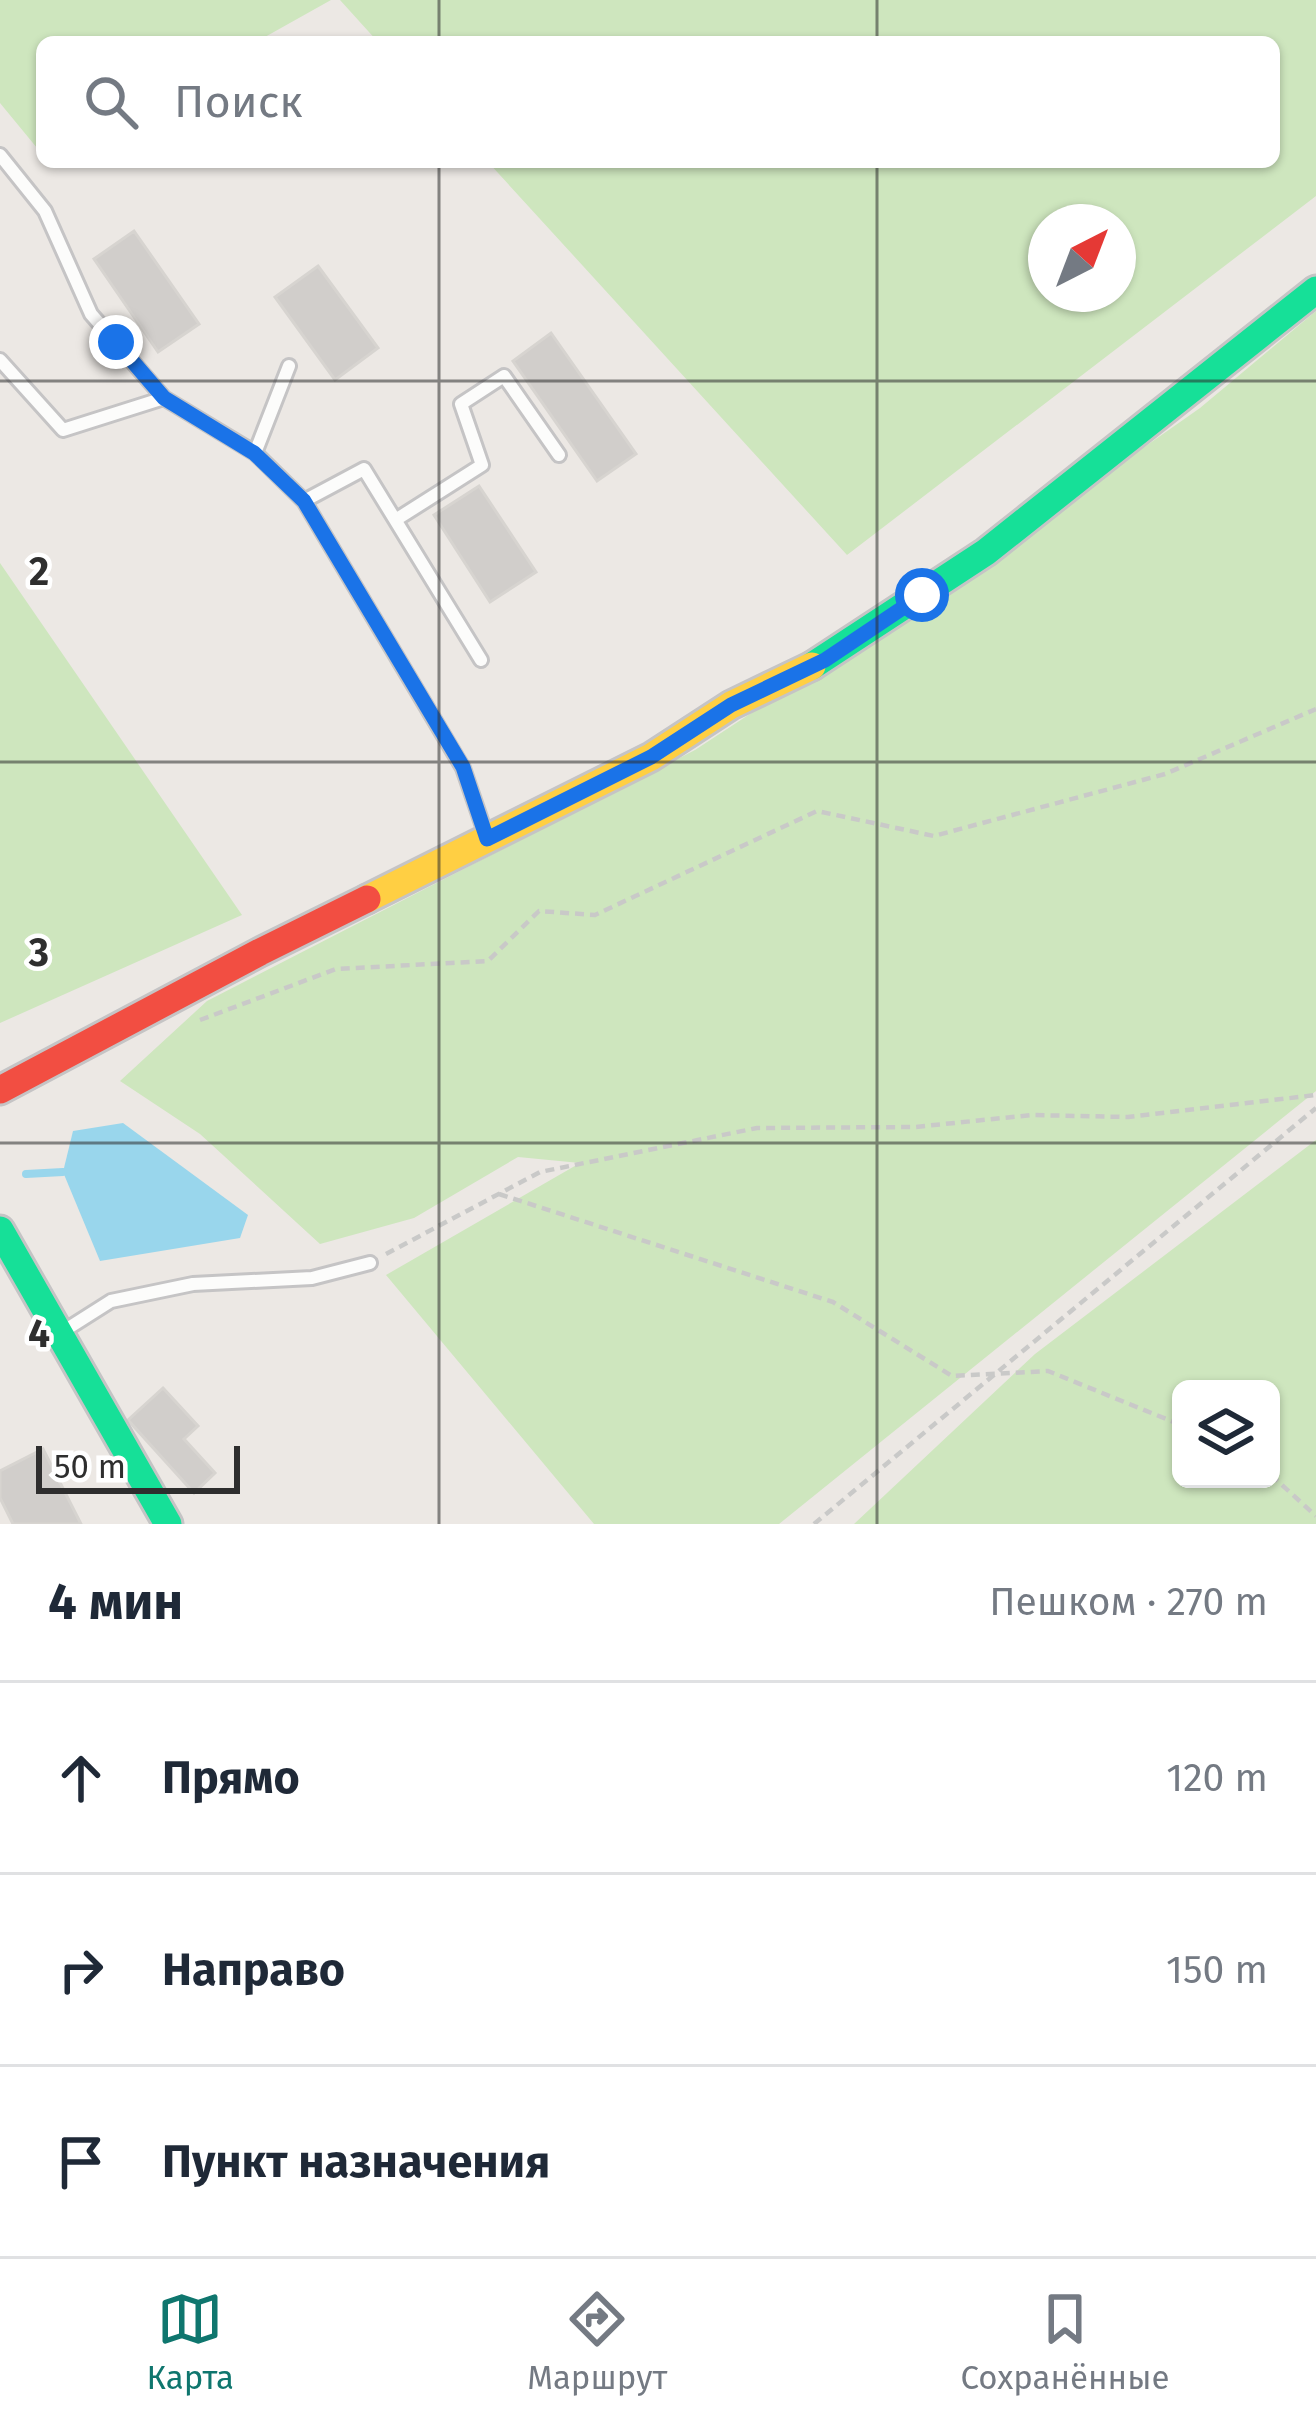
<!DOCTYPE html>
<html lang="ru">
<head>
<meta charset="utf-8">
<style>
	body { margin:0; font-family:"Fira Sans",sans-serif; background:#f2f2f3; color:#1f2937 }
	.controls { position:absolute; right:36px; bottom:36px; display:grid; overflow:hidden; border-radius:18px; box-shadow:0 3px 9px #0004 }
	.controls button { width:108px; height:108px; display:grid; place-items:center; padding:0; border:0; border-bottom:3px solid #e0e1e3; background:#fff; color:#1f2937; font:60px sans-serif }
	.compass { position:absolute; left:1028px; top:204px; width:108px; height:108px; border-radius:50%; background:#fff; box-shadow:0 3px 9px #0004; rotate:42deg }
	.scale { position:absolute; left:36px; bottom:30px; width:204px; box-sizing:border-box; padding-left:12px; border:6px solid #2e2e2e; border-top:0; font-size:33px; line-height:42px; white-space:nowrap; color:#2e2e2e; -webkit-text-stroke:9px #fff; paint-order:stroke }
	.stop { position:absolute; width:36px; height:36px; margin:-27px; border:9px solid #1a73e8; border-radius:50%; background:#fff }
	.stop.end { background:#1a73e8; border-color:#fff; box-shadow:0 3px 12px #0008 }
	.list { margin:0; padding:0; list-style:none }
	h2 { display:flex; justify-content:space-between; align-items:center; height:156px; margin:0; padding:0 48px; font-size:51px }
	h2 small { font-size:39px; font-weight:400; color:#747a83 }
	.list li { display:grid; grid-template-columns:78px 1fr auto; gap:36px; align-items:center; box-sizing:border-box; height:192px; padding:0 48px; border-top:3px solid #e0e1e3 }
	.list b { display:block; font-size:45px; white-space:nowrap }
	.list em { font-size:39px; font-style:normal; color:#747a83 }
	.icon { flex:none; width:66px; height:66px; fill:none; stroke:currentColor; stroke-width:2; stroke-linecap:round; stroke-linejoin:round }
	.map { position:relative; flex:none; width:1316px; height:1524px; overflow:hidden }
	.search { position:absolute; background:#fff; box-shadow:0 3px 9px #0004; left:36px; right:36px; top:36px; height:132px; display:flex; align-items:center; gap:30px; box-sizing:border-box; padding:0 42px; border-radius:18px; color:#747a83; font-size:45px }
	.sheet { height:732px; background:#fff }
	nav { display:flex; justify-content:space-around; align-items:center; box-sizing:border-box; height:168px; border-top:3px solid #e0e1e3; background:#fff; font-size:33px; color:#747a83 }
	nav a { display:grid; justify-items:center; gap:6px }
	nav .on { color:#0f766e }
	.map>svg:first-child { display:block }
</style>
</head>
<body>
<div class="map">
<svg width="1316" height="1524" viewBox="0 0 1316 1524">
	<rect width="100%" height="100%" fill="#ece8e4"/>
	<path fill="#cee6be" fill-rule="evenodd" d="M0,0h331l-75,42h-214v112l-42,-51z
		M340,0h976v196l-469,359 -359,-393h786v-120h-896zM1046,222h72v72h-72z
		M1316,311v780l-537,433h-185l-208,-249 194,-112 -62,-6 -104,61 -94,26 -120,-110 -80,-53 87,-80 488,-251 270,-177 235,-165z
		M0,563l242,352 -242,108z
		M1316,1140v384h-462l181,-170zM1181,1389h90v90h-90z"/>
	<path fill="#99d6ec" d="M123,1123l125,92 -8,23 -140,23 -37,-89 10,-41z"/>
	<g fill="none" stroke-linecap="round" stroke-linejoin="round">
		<path stroke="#99d6ec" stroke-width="8" d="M26,1174l37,-2"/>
	</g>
	<path fill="#d1cecb" stroke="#d7d4d0" stroke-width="3" d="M134,231l65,93 -41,28 -64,-93z
		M318,266l60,82 -43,32 -60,-83z
		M551,333l85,121 -39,27 -84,-120z
		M479,486l57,86 -46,30 -56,-87z
		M163,1388l35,38 -14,13 31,34 -21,20 -66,-73z
		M43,1449l38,75h-68l-13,-26v-27z"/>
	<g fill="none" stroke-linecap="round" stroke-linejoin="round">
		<defs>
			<path id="lane" d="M0,155l45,56 46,103 73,84 91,55 49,48 159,267 24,70
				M0,360l63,70 101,-32
				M255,453l34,-87
				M304,501l60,-32 117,191
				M397,519l85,-54 -21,-61 43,-28 55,79
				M59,1334l52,-33 82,-17 119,-6 58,-15"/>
			<path id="fast" d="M812,666l174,-114 330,-262
				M0,1230l168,294"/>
			<path id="slow" d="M367,899l284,-142 80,-52 81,-39"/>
			<path id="jam" d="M0,1090l260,-138 107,-53"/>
		</defs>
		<use href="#lane" stroke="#c5c4c5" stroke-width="18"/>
		<use href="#fast" stroke="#c5c4c5" stroke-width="33"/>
		<use href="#slow" stroke="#c5c4c5" stroke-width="33"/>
		<use href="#jam" stroke="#c5c4c5" stroke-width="33"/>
		<path stroke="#c9c9c8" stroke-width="4.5" stroke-dasharray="9 6" stroke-linecap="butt" d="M200,1020l136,-51 152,-8 51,-50 56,4 222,-104 117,25 231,-62 151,-65
			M499,1194l334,108 119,74 96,-5 133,54
			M386,1254l154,-82 217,-44 158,-1 117,-12 96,2 188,-22
			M1271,1475l45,41
			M814,1524l502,-416"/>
		<use href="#lane" stroke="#fcfcfb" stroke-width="12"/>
		<use href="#fast" stroke="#16e098" stroke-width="27"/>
		<use href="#slow" stroke="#ffcf43" stroke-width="27"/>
		<use href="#jam" stroke="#f24e42" stroke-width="27"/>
	</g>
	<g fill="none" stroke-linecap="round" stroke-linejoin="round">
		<path stroke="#1a73e8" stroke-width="15" d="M116,342l48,56 90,55 50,48 159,266 24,72 164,-82 80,-52 94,-45 97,-65"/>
	</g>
	<path fill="none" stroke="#2e2e2e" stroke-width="3" stroke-opacity="0.55" d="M439,0v42M877,0v42M439,162v1362M877,162v1362M0,381h1316M0,762h1316M0,1143h1316"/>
	<g font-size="39" text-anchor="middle" font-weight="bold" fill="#2e2e2e" stroke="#fff" stroke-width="9" stroke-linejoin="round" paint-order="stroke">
		<text x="39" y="585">2</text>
		<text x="39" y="966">3</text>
		<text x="39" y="1347">4</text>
	</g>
</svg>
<div class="controls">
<button><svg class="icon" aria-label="layers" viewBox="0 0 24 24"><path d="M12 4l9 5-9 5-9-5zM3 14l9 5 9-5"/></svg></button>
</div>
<svg class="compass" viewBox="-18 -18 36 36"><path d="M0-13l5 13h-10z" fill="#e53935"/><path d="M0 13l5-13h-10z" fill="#747a83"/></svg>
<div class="scale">50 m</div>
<div class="stop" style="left:922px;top:595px"></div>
<div class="stop end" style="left:116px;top:342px"></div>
<div class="search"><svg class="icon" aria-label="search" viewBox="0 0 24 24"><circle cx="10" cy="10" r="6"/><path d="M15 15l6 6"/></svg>Поиск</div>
</div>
<section class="sheet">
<h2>4 мин<small>Пешком · 270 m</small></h2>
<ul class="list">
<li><svg class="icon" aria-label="ahead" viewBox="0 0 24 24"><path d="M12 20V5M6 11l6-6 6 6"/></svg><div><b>Прямо</b></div><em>120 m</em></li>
<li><svg class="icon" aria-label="right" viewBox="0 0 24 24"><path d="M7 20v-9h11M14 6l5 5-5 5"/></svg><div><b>Направо</b></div><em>150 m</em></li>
<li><svg class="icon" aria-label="arrive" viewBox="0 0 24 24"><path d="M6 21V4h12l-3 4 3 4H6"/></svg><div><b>Пункт назначения</b></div></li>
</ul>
</section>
<nav>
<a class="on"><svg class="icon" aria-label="map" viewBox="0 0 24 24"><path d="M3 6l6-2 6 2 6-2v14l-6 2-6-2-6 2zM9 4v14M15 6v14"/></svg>Карта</a>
<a><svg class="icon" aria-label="directions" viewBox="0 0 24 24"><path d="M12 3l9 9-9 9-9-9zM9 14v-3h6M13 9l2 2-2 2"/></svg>Маршрут</a>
<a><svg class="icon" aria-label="saved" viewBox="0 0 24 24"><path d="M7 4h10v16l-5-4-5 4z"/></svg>Сохранённые</a>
</nav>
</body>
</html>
